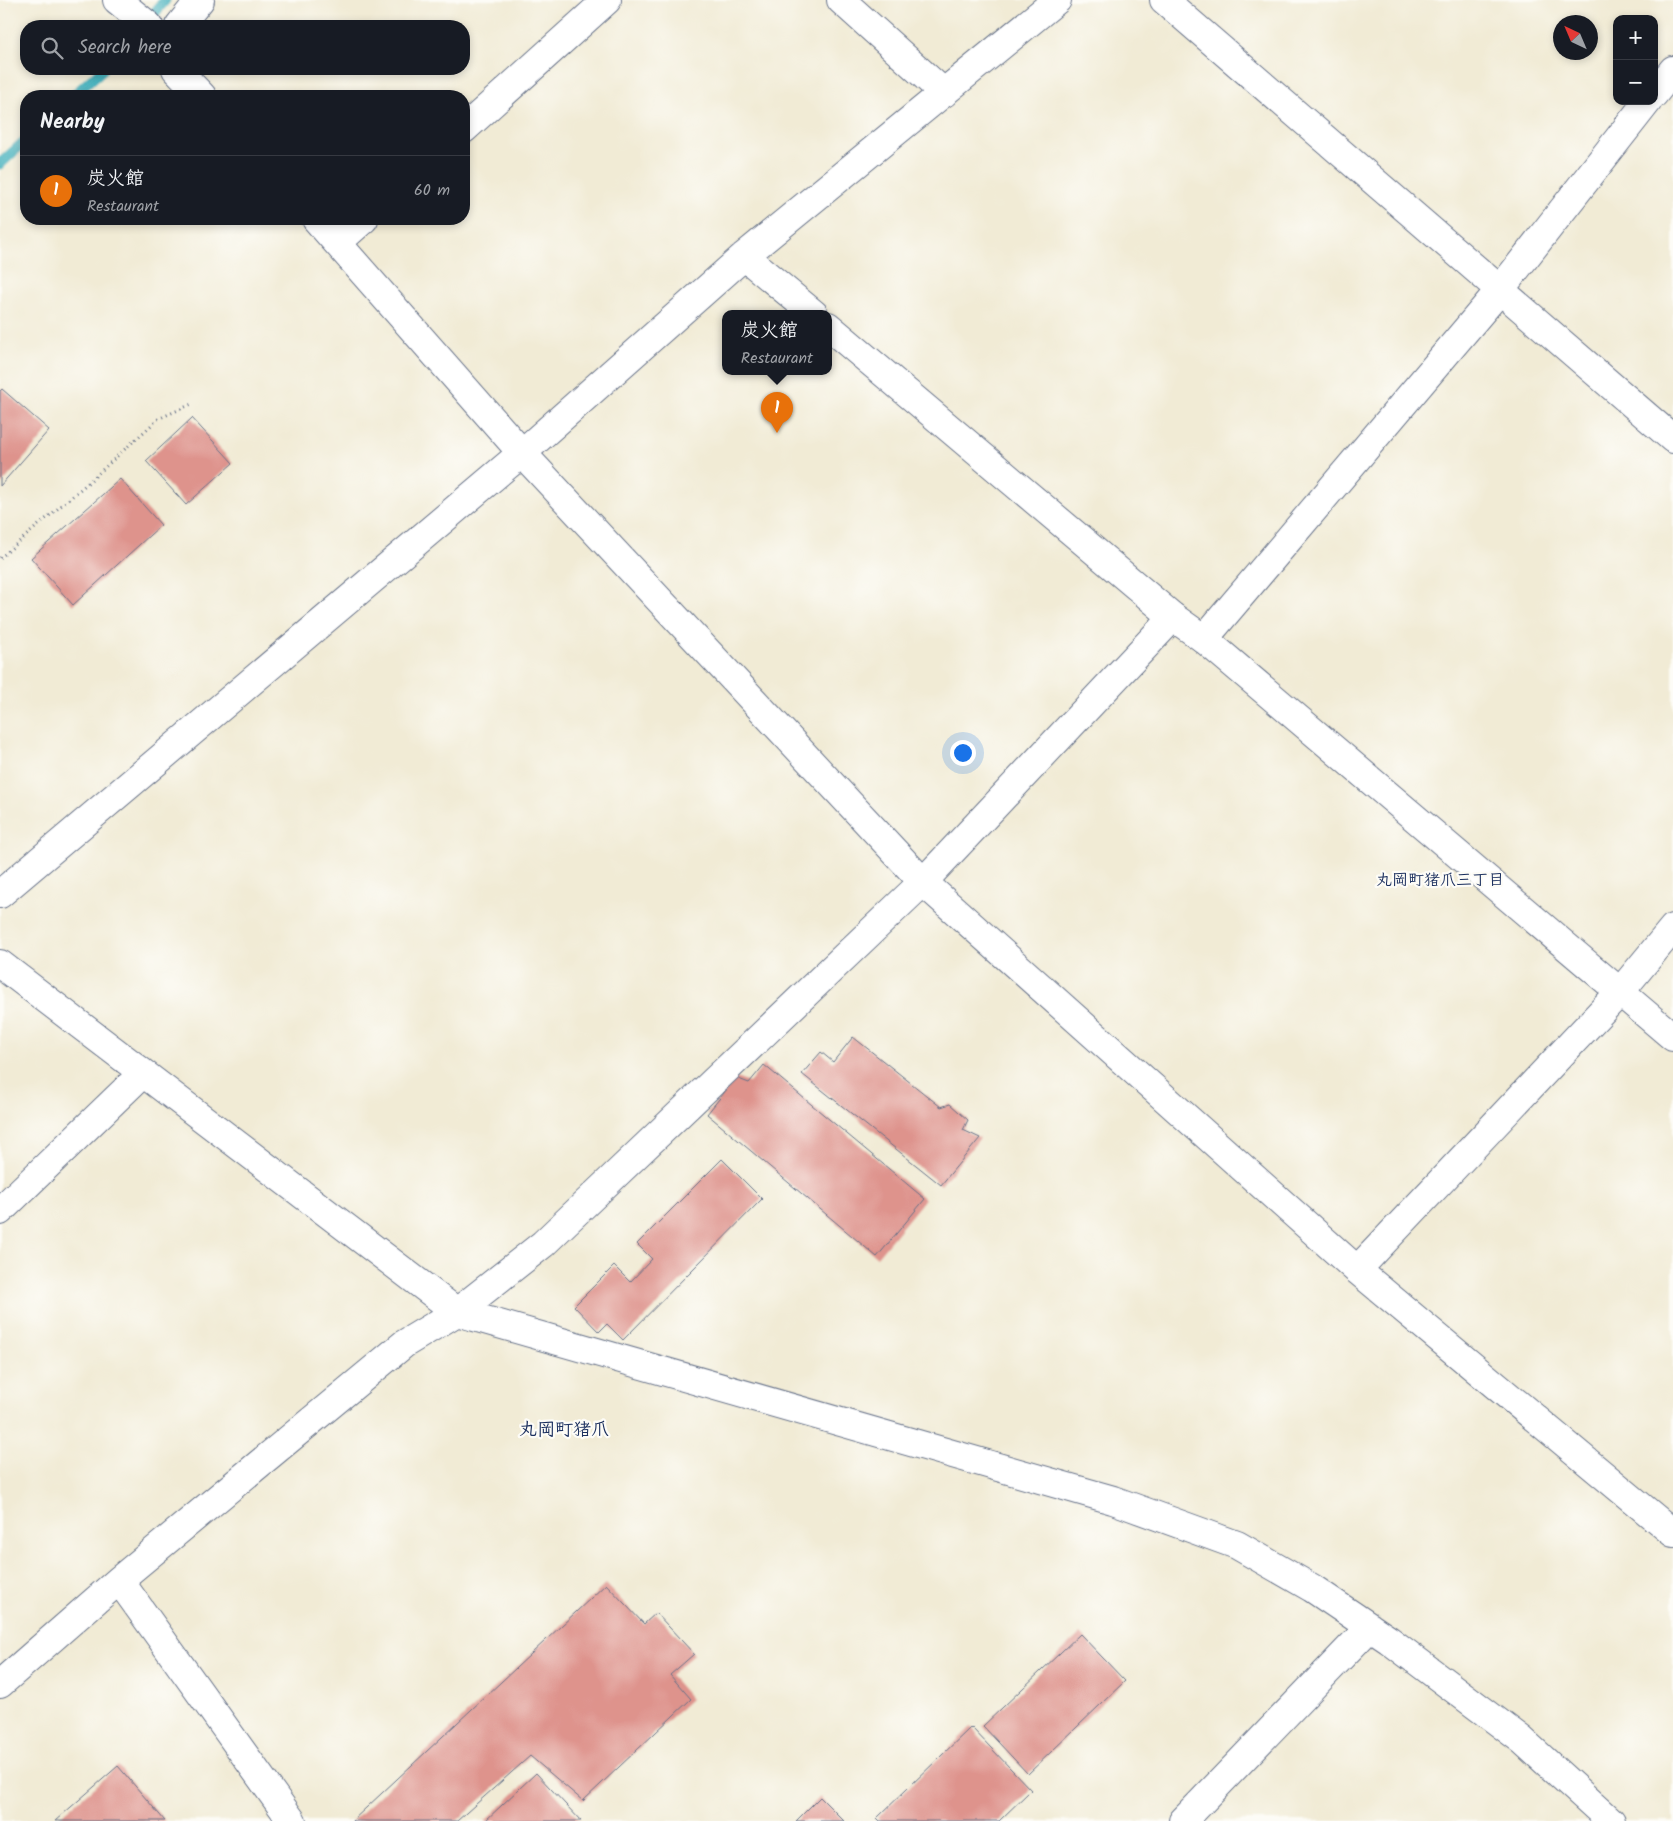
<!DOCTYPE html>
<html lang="en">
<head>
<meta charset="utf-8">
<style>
	body { margin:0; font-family:Kalam,"Klee One",sans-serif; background:#242831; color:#f1f3f6 }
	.controls { position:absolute; right:15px; top:15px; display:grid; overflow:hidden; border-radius:10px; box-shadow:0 2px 8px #0003 }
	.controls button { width:45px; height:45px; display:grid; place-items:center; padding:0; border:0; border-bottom:1px solid #363941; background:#171b24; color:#f1f3f6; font:25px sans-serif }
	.compass { position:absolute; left:1553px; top:15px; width:45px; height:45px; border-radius:50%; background:#171b24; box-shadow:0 2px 8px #0003; rotate:316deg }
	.you { position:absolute; left:962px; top:752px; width:18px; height:18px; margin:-12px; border:4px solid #fff; border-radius:50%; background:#1a73e8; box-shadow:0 0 0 8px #1a73e833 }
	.badge { display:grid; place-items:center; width:32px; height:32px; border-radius:50%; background:#d690ce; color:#fff; font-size:16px; font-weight:700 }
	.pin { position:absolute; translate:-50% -41px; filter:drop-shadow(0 1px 2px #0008) }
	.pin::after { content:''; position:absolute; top:26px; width:18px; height:15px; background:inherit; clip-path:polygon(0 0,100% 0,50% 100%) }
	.popup { position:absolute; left:722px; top:310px; width:110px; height:65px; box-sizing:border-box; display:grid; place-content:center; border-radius:10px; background:#171b24; filter:drop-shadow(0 1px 4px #0005); font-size:16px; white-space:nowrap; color:#9ea1a6 }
	.popup b { font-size:19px; color:#f1f3f6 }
	.popup::after { content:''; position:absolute; left:50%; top:100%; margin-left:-10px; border:10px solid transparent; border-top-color:#171b24 }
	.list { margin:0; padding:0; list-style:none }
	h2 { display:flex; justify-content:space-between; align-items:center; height:65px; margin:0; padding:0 20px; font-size:21px }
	h2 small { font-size:16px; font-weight:400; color:#9ea1a6 }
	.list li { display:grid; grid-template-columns:32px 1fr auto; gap:15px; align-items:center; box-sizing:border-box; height:70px; padding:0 20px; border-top:1px solid #363941 }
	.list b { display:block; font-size:19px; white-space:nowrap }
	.list p { margin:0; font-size:16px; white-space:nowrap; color:#9ea1a6 }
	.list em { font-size:16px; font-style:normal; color:#9ea1a6 }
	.icon { flex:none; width:28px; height:28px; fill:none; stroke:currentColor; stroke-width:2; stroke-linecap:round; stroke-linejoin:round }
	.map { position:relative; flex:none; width:1673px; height:1821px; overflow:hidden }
	.search { position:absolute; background:#171b24; box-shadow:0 2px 8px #0003; left:20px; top:20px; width:450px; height:55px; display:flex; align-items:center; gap:12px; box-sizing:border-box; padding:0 18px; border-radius:20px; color:#9ea1a6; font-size:19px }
	.panel { position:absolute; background:#171b24; box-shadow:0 2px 8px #0003; left:20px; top:90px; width:450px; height:135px; border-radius:20px }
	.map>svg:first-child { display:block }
</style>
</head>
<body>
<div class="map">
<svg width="1673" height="1821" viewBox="0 0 1673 1821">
	<rect width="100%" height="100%" fill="#fdfcf7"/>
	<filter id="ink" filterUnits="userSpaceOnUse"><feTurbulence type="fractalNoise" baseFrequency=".02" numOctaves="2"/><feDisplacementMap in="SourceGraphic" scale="10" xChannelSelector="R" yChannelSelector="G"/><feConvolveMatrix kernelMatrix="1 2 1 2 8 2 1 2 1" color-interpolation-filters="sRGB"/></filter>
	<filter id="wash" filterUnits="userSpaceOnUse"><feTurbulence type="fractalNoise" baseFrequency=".0096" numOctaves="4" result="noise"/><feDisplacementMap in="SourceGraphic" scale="20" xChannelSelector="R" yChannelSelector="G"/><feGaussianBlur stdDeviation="1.12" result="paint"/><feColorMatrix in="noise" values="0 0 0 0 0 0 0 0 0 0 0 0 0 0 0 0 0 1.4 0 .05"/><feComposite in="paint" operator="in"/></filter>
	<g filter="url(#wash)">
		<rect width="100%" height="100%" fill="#f1ebd5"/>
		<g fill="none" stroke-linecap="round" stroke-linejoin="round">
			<path stroke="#40afbb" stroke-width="11" d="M145,25l20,-25
				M73,96l30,-27
				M0,164l26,-24"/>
		</g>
		<g id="blocks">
			<path fill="#de938c" d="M2,389l47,41 -49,56v-95z
				M192,418l41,45 -47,42 -40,-44z
				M120,479l41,46 -88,80 -42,-47z
				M853,1037l88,70 9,-3 18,16 -5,10 17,8 -39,47 -139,-111 19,-22 12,10z
				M764,1065l161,134 -48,58 -170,-143 29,-36 13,5z
				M722,1159l40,40 -139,141 -16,-16 -8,8 -25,-26 40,-40 16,16 22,-23 -15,-15z
				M606,1584l38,40 12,-11 38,41 -24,21 21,24 -108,102 -53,-45 -73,65h-105z
				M1080,1634l45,47 -97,93 -45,-48z
				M971,1727l60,63 -32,31h-119l-3,-3z
				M118,1766l47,55h-110z
				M536,1773l45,48h-96z
				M820,1797l24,24h-48z"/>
		</g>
	</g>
	<g filter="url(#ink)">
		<use href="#blocks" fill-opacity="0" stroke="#667188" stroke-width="1"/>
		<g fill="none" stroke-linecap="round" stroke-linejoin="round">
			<defs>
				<path id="minor" d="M117,0l32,26
					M841,0l103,93
					M1164,0l509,439
					M179,26l21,-26
					M176,69l26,27
					M1654,94l19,-24
					M464,129l143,-129
					M316,219l206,234 401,429 434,388 316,263
					M338,242l26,-23
					M1204,639l295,-348 149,-190
					M0,964l457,348 656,188 124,45 75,43 77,52 133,100 89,81
					M0,1211l143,-138
					M1357,1270l263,-278 53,-64
					M119,1580l173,241
					M0,1684l119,-104 285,-236 53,-32 86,-68 380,-362 250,-265
					M1183,1821l187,-194"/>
				<path id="tertiary" d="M744,256l70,58
					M828,326l345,291 31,22 469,398
					M0,894l522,-441 222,-197 313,-256"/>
			</defs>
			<use href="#minor" stroke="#667188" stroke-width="30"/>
			<use href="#tertiary" stroke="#667188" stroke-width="30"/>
			<path stroke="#667188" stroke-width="3" stroke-dasharray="1 4" stroke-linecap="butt" d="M0,558l90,-77 68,-62 36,-16"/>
			<use href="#minor" stroke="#fff" stroke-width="28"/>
			<use href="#tertiary" stroke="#fff" stroke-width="28"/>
		</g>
	</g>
	<g text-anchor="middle" stroke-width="4.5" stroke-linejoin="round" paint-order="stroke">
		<g font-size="16" font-weight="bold" fill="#1b2f5e" stroke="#fdfcf7">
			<text x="1440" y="885">丸岡町猪爪三丁目</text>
		</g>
		<g font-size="18" font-weight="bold" fill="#1b2f5e" stroke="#fdfcf7">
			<text x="564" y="1435">丸岡町猪爪</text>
		</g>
	</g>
</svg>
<div class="controls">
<button>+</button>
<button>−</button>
</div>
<svg class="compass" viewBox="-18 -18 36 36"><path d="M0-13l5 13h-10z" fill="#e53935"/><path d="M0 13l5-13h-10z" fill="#9ea1a6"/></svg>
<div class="you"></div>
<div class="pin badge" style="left:777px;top:433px;background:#e8710a">1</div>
<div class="popup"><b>炭火館</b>Restaurant</div>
<div class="search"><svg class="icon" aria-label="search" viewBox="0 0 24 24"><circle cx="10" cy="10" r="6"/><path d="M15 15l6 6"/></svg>Search here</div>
<section class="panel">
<h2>Nearby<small></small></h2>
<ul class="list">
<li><span class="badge" style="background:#e8710a">1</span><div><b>炭火館</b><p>Restaurant</p></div><em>60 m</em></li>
</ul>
</section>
</div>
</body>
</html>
